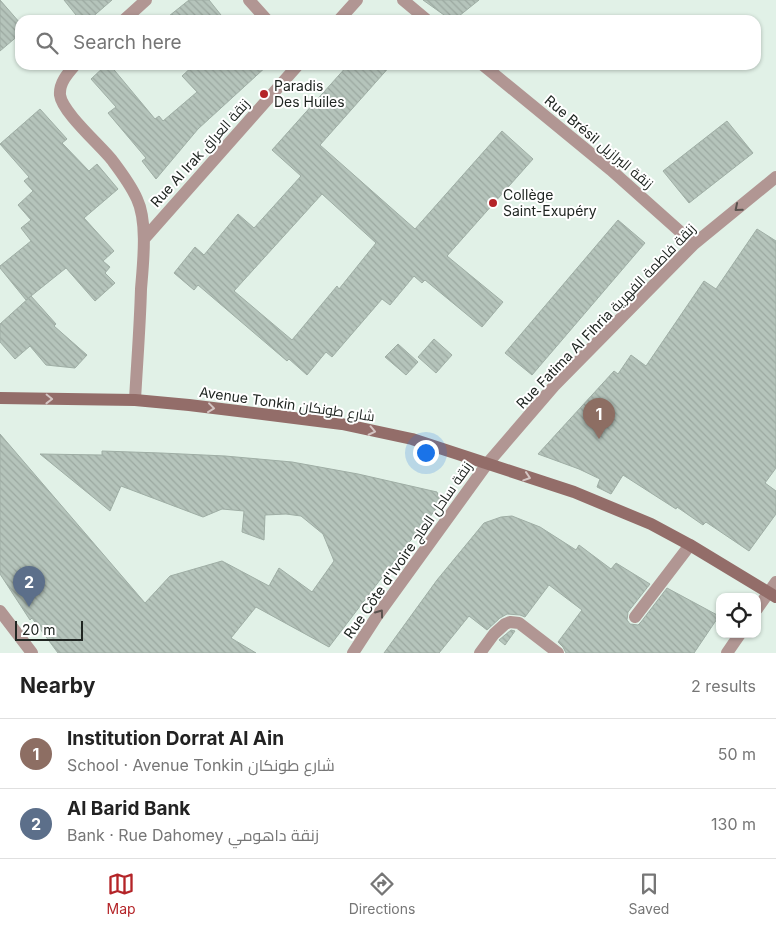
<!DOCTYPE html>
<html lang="en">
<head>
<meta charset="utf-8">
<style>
	body { margin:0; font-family:Inter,Cairo,sans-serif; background:#f2f2f2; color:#222 }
	.controls { position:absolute; right:15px; bottom:15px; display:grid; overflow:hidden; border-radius:10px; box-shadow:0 1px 4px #0004 }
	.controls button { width:45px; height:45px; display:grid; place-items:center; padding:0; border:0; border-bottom:1px solid #e0e0e0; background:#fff; color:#222; font:25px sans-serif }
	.scale { position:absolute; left:15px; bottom:12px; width:68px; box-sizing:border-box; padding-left:5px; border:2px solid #202622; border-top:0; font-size:14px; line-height:18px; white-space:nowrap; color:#202622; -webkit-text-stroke:4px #fff; paint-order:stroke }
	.you { position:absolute; left:425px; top:452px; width:18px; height:18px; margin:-12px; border:4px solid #fff; border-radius:50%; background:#1a73e8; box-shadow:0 0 0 8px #1a73e833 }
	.badge { display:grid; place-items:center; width:32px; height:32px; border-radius:50%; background:#b42428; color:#fff; font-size:16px; font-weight:700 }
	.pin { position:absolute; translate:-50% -41px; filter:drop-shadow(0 1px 2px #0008) }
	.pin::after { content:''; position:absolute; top:26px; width:18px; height:15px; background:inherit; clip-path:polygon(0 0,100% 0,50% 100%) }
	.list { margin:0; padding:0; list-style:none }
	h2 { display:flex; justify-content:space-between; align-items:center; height:65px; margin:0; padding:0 20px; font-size:21px }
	h2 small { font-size:16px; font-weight:400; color:#767676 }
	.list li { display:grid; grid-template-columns:32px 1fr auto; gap:15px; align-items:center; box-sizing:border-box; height:70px; padding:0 20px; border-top:1px solid #e0e0e0 }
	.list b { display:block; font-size:19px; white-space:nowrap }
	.list p { margin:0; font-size:16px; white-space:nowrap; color:#767676 }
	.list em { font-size:16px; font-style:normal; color:#767676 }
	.icon { flex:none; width:28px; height:28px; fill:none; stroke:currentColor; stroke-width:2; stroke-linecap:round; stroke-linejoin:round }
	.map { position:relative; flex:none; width:776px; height:653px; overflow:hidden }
	.search { position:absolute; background:#fff; box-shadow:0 1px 4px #0004; left:15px; right:15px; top:15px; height:55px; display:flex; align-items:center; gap:12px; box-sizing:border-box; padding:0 18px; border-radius:15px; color:#767676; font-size:19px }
	.sheet { height:205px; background:#fff }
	nav { display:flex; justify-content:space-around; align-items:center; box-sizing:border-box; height:70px; border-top:1px solid #e0e0e0; background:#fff; font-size:14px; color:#767676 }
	nav a { display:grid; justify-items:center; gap:2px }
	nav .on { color:#b42428 }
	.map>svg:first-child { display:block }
</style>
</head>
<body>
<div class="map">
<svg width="776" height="653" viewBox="0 0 776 653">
	<defs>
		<pattern id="building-back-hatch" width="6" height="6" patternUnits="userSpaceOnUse" patternTransform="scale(1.25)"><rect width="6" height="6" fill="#b5c4bb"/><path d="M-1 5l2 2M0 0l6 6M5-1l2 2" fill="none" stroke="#9ba8a0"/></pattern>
	</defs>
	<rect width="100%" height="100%" fill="#e1f1e7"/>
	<path fill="url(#building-back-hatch)" stroke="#9faea5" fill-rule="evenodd" d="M0,0l20,23v11l-20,17z
		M64,0h48l-23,20h-9z
		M189,0h20l16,20h-61z
		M423,0h56l-25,20h-3z
		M106,65h4l45,54 4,-3 4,5 34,-29 -15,-16 12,-11h74l-70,64 -42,50 -14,-18 4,-3 -38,-45 8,-6 -25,-28z
		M348,65h43l-71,80 95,84 87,-98 31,28 -86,97 56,46 -21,25 -57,-47 -3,3 -8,-7 -24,29 -8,-6 -50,58 -6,-5 -19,23 -18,-16 -2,2 -89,-76 -4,5 -20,-17 21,-26 9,8 34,-41 16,14 47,-52 -29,-26zM322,194l54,49 -37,46 -2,-3 -45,54 -58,-49z
		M40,109l27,30 -5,4 27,28 8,-7 21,25 -34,29 30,33 -11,10 7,6 -5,6 10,10 -20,18 -29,-33 -40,32 -26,-32v-2l31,-25 -10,-13 10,-8 -13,-15 15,-14 -9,-10 5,-4 -29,-33z
		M727,121l26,32 -64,50 -26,-32z
		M618,220l27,23 -113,132 -27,-22z
		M757,229l19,12v227l-11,15 11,8v23l-27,37 -43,-29 -3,3 -26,-18 -1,2 -53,-34 -12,19 -14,-7 3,-8 -21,-10 -41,-15 76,-83 4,3 13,-19 15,11 58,-85 12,8z
		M31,296l25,28 -2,2 33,29 -12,13 -29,-3 -16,-19 -15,13 -15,-17v-18z
		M434,339l18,16 -16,18 -18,-16z
		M398,344l20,18 -12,13 -21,-18z
		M0,434l145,169 25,-27 52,-15 47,25 10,-18 33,24 22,-31 -11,-27 -22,-18 -15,-2 -21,1 -1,25 -22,-8 2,-21 -22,-2 -19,8 -82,-31 -11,25 -70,-57 62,1v-4l59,2 64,3 67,6 66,12 79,18 4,11 -39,48 -73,96 -73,-40 -25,31 25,15h-198l-26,-35 -2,2 -30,-46z
		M512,516l28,11 36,23 3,-5 32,24 5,-6 34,21 -22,28 -1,8 3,4 8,1 3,-3 26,-34 52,28 -25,37h-128l-3,-6 -5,-5 24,-32 -33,-25 -24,32 -5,-2 -13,-1 -7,4 -13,12 -18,-14 -30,37h-55l53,-73 47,-57 17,-6z
		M511,630l4,1 -10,14 -6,-5z"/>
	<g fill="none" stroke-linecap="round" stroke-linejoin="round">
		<path stroke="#b19693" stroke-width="12" d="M249,0l18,20
			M403,0l24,20
			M124,20l22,-20
			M339,20l18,-20
			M75,65c-7,8 -16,18 -15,30 2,17 40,50 52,65 9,12 19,25 25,39 11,23 6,65 4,90 -1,37 -4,74 -6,111
			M483,65l128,105 83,74
			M144,239l154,-174
			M757,609l19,-27
			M0,611l32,42
			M635,617l55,-72
			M353,653l24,-37 110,-152 67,-78 140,-142 82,-67
			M480,653l14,-19 11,-10 5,-2 9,1 39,30
			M727,653l13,-19"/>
		<path stroke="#936d69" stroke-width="12" d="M0,398l135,2 54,5 153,19 70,15 162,53 77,32 39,21 86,52"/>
	</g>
	<defs><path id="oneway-chevron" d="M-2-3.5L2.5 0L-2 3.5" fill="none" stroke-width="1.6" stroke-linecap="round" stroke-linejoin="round" transform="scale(1.25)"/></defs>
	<g stroke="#5a534f">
		<use href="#oneway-chevron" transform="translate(738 208) rotate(140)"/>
		<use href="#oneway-chevron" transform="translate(380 613) rotate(-54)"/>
	</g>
	<g stroke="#d4c5c3">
		<use href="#oneway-chevron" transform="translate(49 399) rotate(1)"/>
		<use href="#oneway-chevron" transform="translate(211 408) rotate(7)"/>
		<use href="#oneway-chevron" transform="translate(372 431) rotate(12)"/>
		<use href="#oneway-chevron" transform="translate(527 477) rotate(18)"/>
	</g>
	<g fill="#b42428" stroke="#fff" stroke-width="2">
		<circle cx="264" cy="94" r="5"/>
		<circle cx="493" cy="203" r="5"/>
	</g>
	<g text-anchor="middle" stroke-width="4" stroke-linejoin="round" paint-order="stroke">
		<g font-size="14" fill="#202622" stroke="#fff" text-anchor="start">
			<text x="274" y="91">Paradis<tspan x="274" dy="16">Des Huiles</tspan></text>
			<text x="503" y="200">Collège<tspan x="503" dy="16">Saint-Exupéry</tspan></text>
		</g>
		<g font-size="14" fill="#202622" stroke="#fff">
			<text transform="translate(599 142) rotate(40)" y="5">Rue Brésil زنقة البرازيل</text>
			<text transform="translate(200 153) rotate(-48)" y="5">Rue Al Irak زنقة العراق</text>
			<text transform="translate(606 316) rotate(-46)" y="5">Rue Fatima Al Fihria زنقة فاطمة الفهرية</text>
			<text transform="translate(287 404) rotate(8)" y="5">Avenue Tonkin شارع طونكان</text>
			<text transform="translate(408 550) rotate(-55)" y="5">Rue Côte d'Ivoire زنقة ساحل العاج</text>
		</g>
	</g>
</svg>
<div class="controls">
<button><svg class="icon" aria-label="locate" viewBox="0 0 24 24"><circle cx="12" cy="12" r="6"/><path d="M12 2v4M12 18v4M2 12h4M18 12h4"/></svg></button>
</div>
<div class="scale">20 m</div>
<div class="you"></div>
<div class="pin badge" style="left:599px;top:439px;background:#8d6e63">1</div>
<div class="pin badge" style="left:29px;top:607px;background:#5c6f8a">2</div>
<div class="search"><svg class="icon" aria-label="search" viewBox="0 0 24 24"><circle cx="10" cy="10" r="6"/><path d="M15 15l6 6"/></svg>Search here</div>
</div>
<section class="sheet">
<h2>Nearby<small>2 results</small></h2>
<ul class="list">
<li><span class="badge" style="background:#8d6e63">1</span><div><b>Institution Dorrat Al Ain</b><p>School · Avenue Tonkin شارع طونكان</p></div><em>50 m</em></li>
<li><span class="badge" style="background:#5c6f8a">2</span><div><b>Al Barid Bank</b><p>Bank · Rue Dahomey زنقة داهومي</p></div><em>130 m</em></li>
</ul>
</section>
<nav>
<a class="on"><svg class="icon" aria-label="map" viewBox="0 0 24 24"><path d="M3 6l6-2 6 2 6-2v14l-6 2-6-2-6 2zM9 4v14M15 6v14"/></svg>Map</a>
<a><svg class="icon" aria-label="directions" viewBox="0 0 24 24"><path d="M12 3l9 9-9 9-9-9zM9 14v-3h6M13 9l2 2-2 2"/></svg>Directions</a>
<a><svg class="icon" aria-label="saved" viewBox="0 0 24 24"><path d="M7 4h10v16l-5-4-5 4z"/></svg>Saved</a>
</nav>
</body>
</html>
